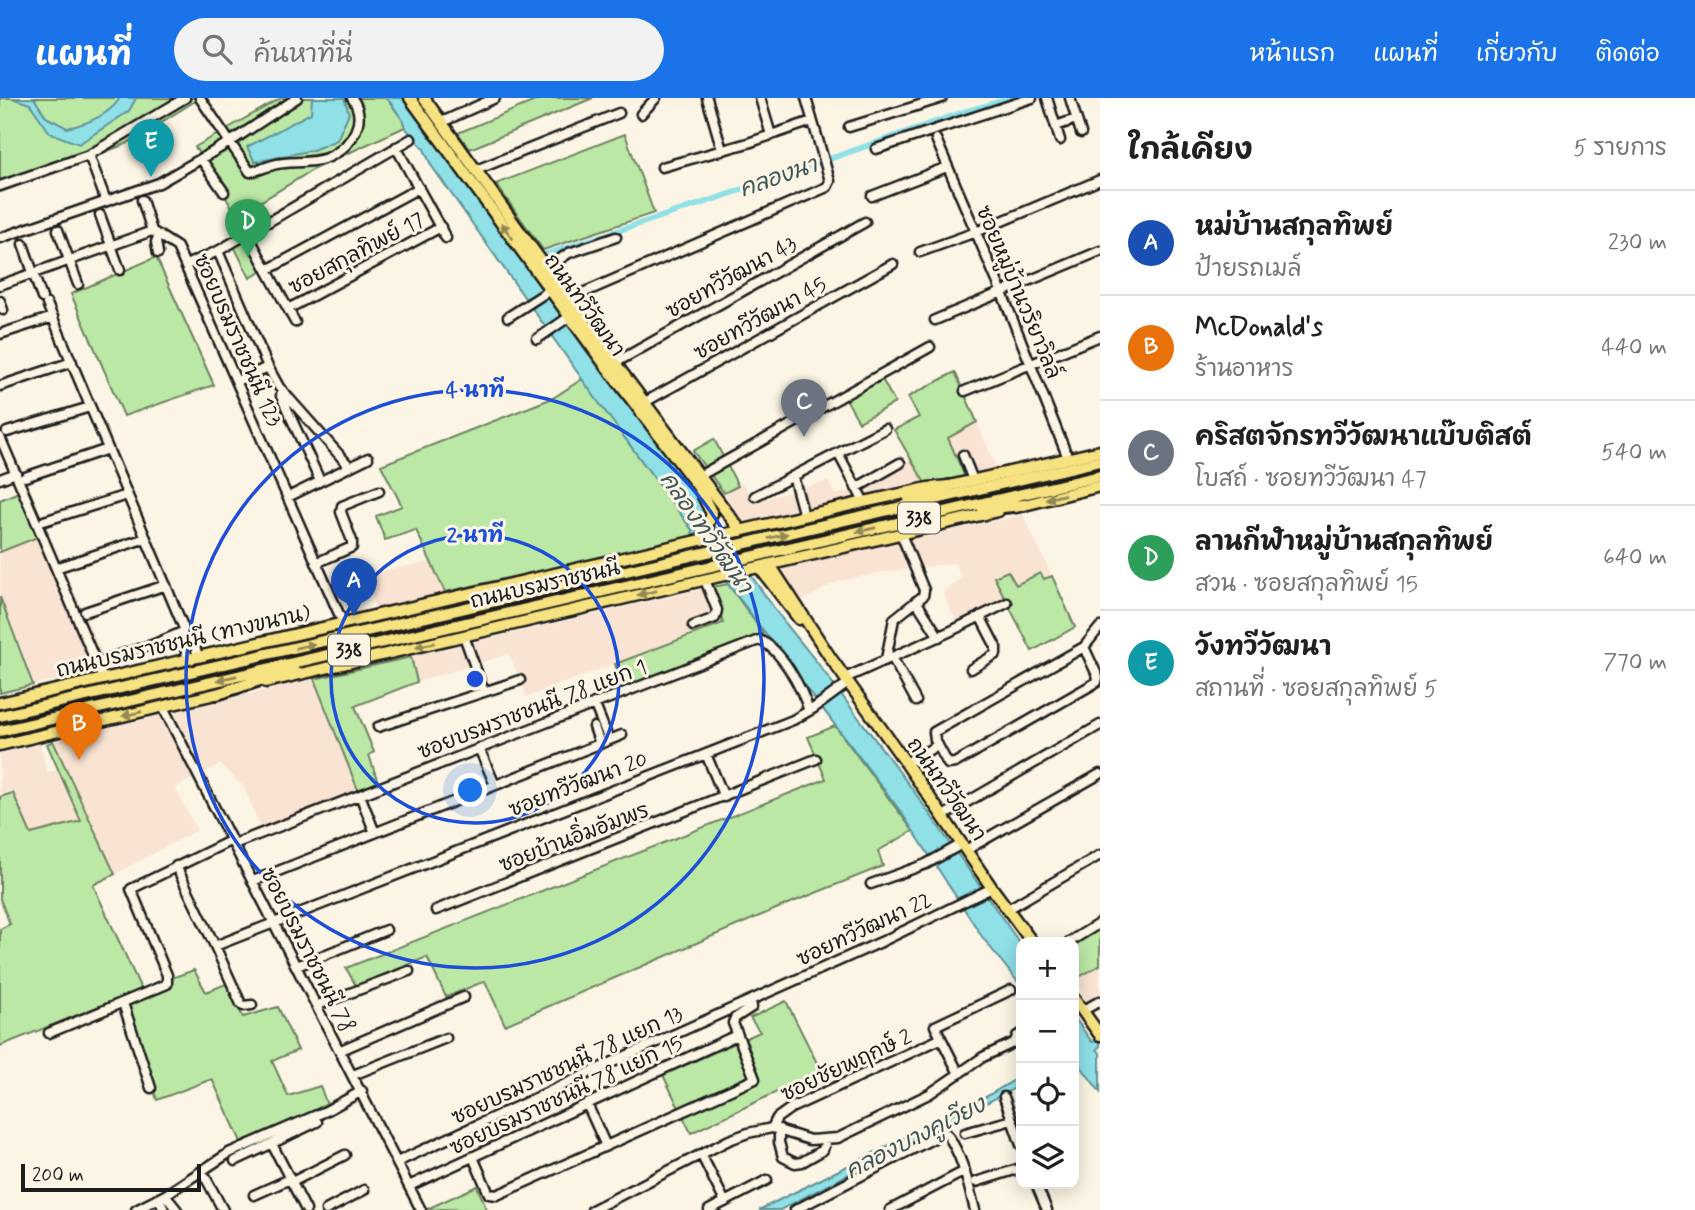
<!DOCTYPE html>
<html lang="th">
<head>
<meta charset="utf-8">
<style>
	body { margin:0; font-family:Mynerve,"Playpen Sans Thai",sans-serif; background:#f2f2f2; color:#202124 }
	.controls { position:absolute; right:21px; bottom:21px; display:grid; overflow:hidden; border-radius:14px; box-shadow:0 4px 18px #0003 }
	.controls button { width:63px; height:63px; display:grid; place-items:center; padding:0; border:0; border-bottom:2px solid #e0e0e0; background:#fff; color:#202124; font:35px sans-serif }
	.scale { position:absolute; left:21px; bottom:18px; width:180px; box-sizing:border-box; padding-left:7px; border:4px solid #1c1c1c; border-top:0; font-size:19px; line-height:24px; white-space:nowrap; color:#1c1c1c; -webkit-text-stroke:5px #fcf5e5; paint-order:stroke }
	.you { position:absolute; left:471px; top:693px; width:24px; height:24px; margin:-18px; border:5px solid #fff; border-radius:50%; background:#1a73e8; box-shadow:0 0 0 10px #1a73e833 }
	.badge { display:grid; place-items:center; width:46px; height:46px; border-radius:50%; background:#1a73e8; color:#fff; font-size:23px; font-weight:700 }
	.pin { position:absolute; translate:-50% -58px; filter:drop-shadow(0 2px 4px #0008) }
	.pin::after { content:''; position:absolute; top:37px; width:24px; height:21px; background:inherit; clip-path:polygon(0 0,100% 0,50% 100%) }
	.list { margin:0; padding:0; list-style:none }
	h2 { display:flex; justify-content:space-between; align-items:center; height:91px; margin:0; padding:0 28px; font-size:30px }
	h2 small { font-size:23px; font-weight:400; color:#757577 }
	.list li { display:grid; grid-template-columns:46px 1fr auto; gap:21px; align-items:center; box-sizing:border-box; height:105px; padding:0 28px; border-top:2px solid #e0e0e0 }
	.list b { display:block; font-size:26px; white-space:nowrap }
	.list p { margin:0; font-size:23px; white-space:nowrap; color:#757577 }
	.list em { font-size:23px; font-style:normal; color:#757577 }
	.icon { flex:none; width:38px; height:38px; fill:none; stroke:currentColor; stroke-width:2; stroke-linecap:round; stroke-linejoin:round }
	.map { position:relative; flex:none; width:1100px; height:1112px; overflow:hidden }
	header { display:flex; align-items:center; gap:42px; box-sizing:border-box; height:98px; padding:0 35px; background:#1a73e8; color:#fff }
	header strong { font-size:33px }
	nav { display:flex; gap:38px; margin-inline-start:auto; font-size:24px }
	.search { width:490px; height:63px; background:#f2f2f2; display:flex; align-items:center; gap:18px; box-sizing:border-box; padding:0 24px; border-radius:38px; color:#757577; font-size:26px }
	main { display:flex }
	aside { flex:1; background:#fff }
	.map>svg:first-child { display:block }
</style>
</head>
<body>
<header>
<strong>แผนที่</strong>
<div class="search"><svg class="icon" aria-label="search" viewBox="0 0 24 24"><circle cx="10" cy="10" r="6"/><path d="M15 15l6 6"/></svg>ค้นหาที่นี่</div>
<nav><a>หน้าแรก</a><a>แผนที่</a><a>เกี่ยวกับ</a><a>ติดต่อ</a></nav>
</header>
<main>
<div class="map">
<svg width="1100" height="1112" viewBox="0 0 1100 1112">
	<rect width="100%" height="100%" fill="#fcf5e5"/>
	<filter id="ink" filterUnits="userSpaceOnUse"><feTurbulence type="fractalNoise" baseFrequency=".0143" numOctaves="2"/><feDisplacementMap in="SourceGraphic" scale="14" xChannelSelector="R" yChannelSelector="G"/><feConvolveMatrix kernelMatrix="1 2 1 2 8 2 1 2 1" color-interpolation-filters="sRGB"/></filter>
	<g filter="url(#ink)">
		<path fill="#f9e3d3" d="M977,324l20,47 -32,8 -17,-39z
			M911,361l15,26 -181,40 -21,-32 19,-10 11,19 74,-21 7,14 26,-6z
			M1023,417l29,61 -95,48 -14,-31 19,-16 -8,-14 -70,9 -45,9 -38,20 -23,-31 7,-5z
			M48,435l61,136 -76,16 -33,-88v-45z
			M430,464l15,30 -70,16 -9,-34z
			M712,489l11,36 -196,74 -18,-43 -92,28 -6,-25z
			M314,581l44,111 -98,37 -16,-40 -24,-23 -45,24 22,42 -82,44 -62,-133z
			M40,645l7,29 11,-2 23,51 -50,13 -18,-41 -13,4v-43z
			M1100,867v33l-11,7 -15,-25z"/>
		<path fill="#bce8a6" stroke="#6c8261" stroke-width="2" d="M0,0h200l-74,46 -126,48z
			M281,0h106l15,21 3,8 -89,41 -79,48 -42,-69z
			M542,0h51l-123,51 -12,-16z
			M625,36l29,79 -111,37 -47,-66z
			M246,138l18,34 -14,8 -17,-34z
			M156,159l58,128 -90,31 -53,-122z
			M955,274l22,50 -29,16 17,39 -39,8 -32,-55 25,-13 -11,-20z
			M582,281l111,152 -1,6 -247,55 -29,-62 -31,10 -9,-24 26,-10 -21,-41 172,-67z
			M882,281l13,24 -36,19 -13,-23z
			M714,341l24,47 -14,7 -31,-42z
			M28,390l20,45 -48,19v-52z
			M703,460l4,5 -707,165v-7z
			M1008,473l8,14 24,-12 4,6 8,-3 23,51 -43,24 -38,-74z
			M728,486l35,49 -140,54 -8,-23 108,-41 -11,-36z
			M0,499l33,88 -33,8z
			M411,559l6,25 -62,24 19,46 -5,3 9,27 -20,8 -44,-111z
			M835,628l78,105 -35,20 5,15 -100,40 -278,119 -20,-44 -39,16 -19,-40 -71,29 -10,-18 480,-189 -18,-42z
			M53,643l62,133 -22,11 48,104 53,-19 12,22 20,-8 17,33 35,-10 20,43 -26,11 16,35 32,-10 7,19 -85,39 -30,-65 -55,21 -35,-103 -122,49v-117l10,-5 -10,-25v-102l13,-4 18,41 50,-13 -34,-77z
			M1100,830v37l-26,15v-36z
			M786,903l35,70 -130,62 -28,-58 97,-43 -10,-14z
			M477,1088l10,24 -60,-1z"/>
		<path fill="#8fe0e7" stroke="#619296" stroke-width="2" d="M12,0h22l12,19 21,11c19,-4 42,-13 53,-30h16l-7,13 -50,33 -29,-11 -20,-29z
			M312,0h32l5,15 -12,27 -24,10 -58,12 -8,-15 64,-34z
			M387,0h18l162,226 133,176 5,10 1,12 11,6 65,91 34,42 97,129 108,155v41l-38,-48 -82,-126 -173,-228c-13,-13 -38,-33 -35,-53l-94,-128 -168,-238 -7,-16 -17,-19 -5,-11z
			M1074,919l18,25 8,-3v7l-3,3 3,4v39l-26,-35z
			M1021,978v9l-241,125h-21l223,-111z"/>
		<g fill="none" stroke-linecap="round" stroke-linejoin="round">
			<path stroke="#8fe0e7" stroke-width="6" d="M544,157l168,-55 249,-87 51,-15"/>
			<defs>
				<path id="minor" d="M200,0l50,74c9,-2 18,-6 27,-8 16,-3 39,0 54,-8 21,-11 37,-36 21,-58
					M707,0l15,52
					M760,0l11,37
					M1047,0l13,42
					M1070,0l11,35
					M641,16l15,-16
					M442,24l53,-24
					M1056,28l20,-7
					M849,29l93,-29
					M936,41l66,154 66,165
					M396,49l50,91
					M876,51l156,-51
					M89,57l17,46
					M201,61l23,33
					M662,69l86,-24 64,-22
					M476,72l143,-57
					M0,88l89,-31 96,-57
					M872,98l75,-29
					M142,102l10,31
					M100,117l20,55
					M58,132l20,54
					M247,135l48,89
					M0,140l159,-55 71,-41 67,-44
					M23,146l19,54
					M218,153l50,116 11,20 71,80
					M920,154l56,-20 124,-52
					M158,155l-2,-11 3,-7
					M186,167l32,-14 193,-112
					M267,172l152,-82
					M551,176l6,-13 12,-8 47,-16
					M0,187l152,-54 25,16 166,376
					M569,201l258,-112 3,-6 -24,-83
					M0,203l3,9
					M47,206l138,327 -33,14 -46,14
					M288,211l153,-82
					M508,219l42,-27
					M935,222l165,-69
					M0,236l53,-17
					M537,241l32,-22
					M615,265l250,-141
					M237,283l31,-14
					M0,288l72,-24
					M282,292l-1,6 39,85
					M965,293l135,-55
					M645,304l248,-138
					M7,334l83,-25
					M0,339l103,242
					M838,355l47,-24
					M963,357l10,25
					M701,377l229,-128
					M793,378l11,40
					M25,379l83,-28
					M0,381l16,-6
					M856,390l44,-25
					M755,398l83,-43 26,49
					M288,399l80,-39
					M44,423l83,-26
					M316,465l36,-16v-6l-11,-29 1,-6 37,-15
					M62,468l84,-28
					M916,503l23,36
					M85,514l81,-27
					M693,528l22,-8 2,-8 -12,-30
					M464,538l20,56
					M1084,549l14,30 -1,5 -142,81 -7,1 -13,-24 -1,-8 150,-85 16,-20
					M892,559l24,44
					M188,561l-6,-21 3,-7 7,4 6,22
					M886,561l8,-40 29,-23 1,-6 -23,-56
					M971,571l25,-15v-7l-16,-31
					M845,580l106,-47 56,-28
					M594,605l15,37
					M163,609l258,503
					M378,629l142,-47
					M594,629l6,17
					M479,650l16,37
					M706,656l18,43
					M906,665l32,-18
					M360,697l15,38
					M943,718l157,-91
					M234,746l525,-204c23,9 43,49 50,71
					M966,752l134,-76
					M176,768l39,80 26,58 2,2 9,-1
					M253,783l369,-146
					M871,786l55,-20 36,-20
					M1008,811l92,-54
					M436,812l380,-151
					M1069,844l31,-19
					M215,848l578,-226 21,-12 34,-25
					M297,868l89,-36
					M123,905l28,85
					M318,907l91,-34
					M1082,913l18,-10
					M49,935l118,-49v-9l-36,-86 101,-49
					M1015,944l2,-6 4,-2
					M341,952l123,-53
					M959,976l-24,-48 76,-36
					M353,977l93,-37
					M1004,999l17,48
					M587,1006l19,42
					M772,1030l5,-10 14,-10 149,-69
					M779,1031v13l4,15 12,6 7,-1 21,-12 3,-10
					M965,1035l47,-13
					M272,1046l34,66
					M701,1056l24,48
					M473,1059l16,37 8,1 258,-116 -22,-56 2,-5 17,-11 -1,-7
					M235,1063l82,-39
					M397,1064l231,-107 253,-113 111,-54
					M202,1073l21,39
					M292,1084l53,-27
					M976,1084l45,-14
					M1036,1086l11,26
					M409,1088l328,-151
					M165,1097l12,15
					M254,1097l36,-16
					M159,1101l5,11
					M136,1112l29,-15 64,-42 97,-42 36,-20
					M326,1112l38,-20
					M592,1112l137,-70 19,-7 24,-5 38,12 28,-2 91,-44 54,-37 32,-15 6,-1
					M709,1112l58,-30
					M795,1112l149,-77 3,1c16,23 21,50 28,76
					M890,1112l75,-39"/>
				<path id="major" d="M410,0l193,264 96,126 13,26 -10,25
					M424,0l184,256 133,177
					M1016,409l84,-21
					M770,467l60,92 76,106 86,125 40,54
					M759,469l40,52
					M266,584l732,-171
					M0,605l864,-201 64,-14 21,-2 151,-35
					M0,647l224,-53
					M1074,901l26,36"/>
				<path id="highway" d="M909,401l40,-13
					M983,411l40,-4
					M217,596l77,-25
					M0,618l1100,-255
					M0,633l1100,-255"/>
			</defs>
			<use href="#minor" stroke="#1c1c1c" stroke-width="13"/>
			<use href="#major" stroke="#1c1c1c" stroke-width="15"/>
			<use href="#highway" stroke="#1c1c1c" stroke-width="16"/>
			<use href="#minor" stroke="#fcf5e5" stroke-width="8"/>
			<use href="#major" stroke="#f7e281" stroke-width="10"/>
			<use href="#highway" stroke="#f7e281" stroke-width="10"/>
		</g>
		<defs><path id="oneway-solid" d="M-6-.8H1V-3.2L6.5 0L1 3.2V.8H-6Z" transform="scale(1.75)"/></defs>
		<g fill="#948954">
			<use href="#oneway-solid" transform="translate(507 133) rotate(-126)"/>
			<use href="#oneway-solid" transform="translate(1055 399) rotate(166)"/>
			<use href="#oneway-solid" transform="translate(866 432) rotate(167)"/>
			<use href="#oneway-solid" transform="translate(778 438) rotate(-14)"/>
			<use href="#oneway-solid" transform="translate(647 495) rotate(167)"/>
			<use href="#oneway-solid" transform="translate(425 547) rotate(167)"/>
			<use href="#oneway-solid" transform="translate(305 548) rotate(-13)"/>
			<use href="#oneway-solid" transform="translate(227 580) rotate(167)"/>
			<use href="#oneway-solid" transform="translate(132 616) rotate(167)"/>
		</g>
	</g>
	<g fill="none" stroke="#1d4ed8" stroke-width="3.5">
		<circle cx="475" cy="581" r="144"/>
		<circle cx="475" cy="581" r="289"/>
	</g>
	<g text-anchor="middle" stroke-width="6" stroke-linejoin="round" paint-order="stroke">
		<g fill="#fcf5e5" stroke="#5f5d58" stroke-width="2">
			<rect x="898" y="404.5" width="42" height="31" rx="5"/>
			<rect x="328" y="536.5" width="42" height="31" rx="5"/>
		</g>
		<g font-size="19" font-weight="bold" fill="#1c1c1c">
			<text x="919" y="427">338</text>
			<text x="349" y="559">338</text>
		</g>
		<g font-size="21" fill="#1c1c1c" stroke="#fcf5e5">
			<text transform="translate(356 155) rotate(-28)" y="7">ซอยสกุลทิพย์ 17</text>
			<text transform="translate(731 179) rotate(-29)" y="7">ซอยทวีวัฒนา 43</text>
			<text transform="translate(1019 194) rotate(67)" y="7">ซอยหมู่บ้านวริยาวิลล์</text>
			<text transform="translate(585 207) rotate(54)" y="7">ถนนทวีวัฒนา</text>
			<text transform="translate(760 220) rotate(-29)" y="7">ซอยทวีวัฒนา 45</text>
			<text transform="translate(238 242) rotate(66)" y="7">ซอยบรมราชชนนี 123</text>
			<text transform="translate(545 486) rotate(-13)" y="7">ถนนบรมราชชนนี</text>
			<text transform="translate(183 543) rotate(-13)" y="7">ถนนบรมราชชนนี (ทางขนาน)</text>
			<text transform="translate(532 611) rotate(-21)" y="7">ซอยบรมราชชนนี 78 แยก 1</text>
			<text transform="translate(578 686) rotate(-21)" y="7">ซอยทวีวัฒนา 20</text>
			<text transform="translate(947 691) rotate(55)" y="7">ถนนทวีวัฒนา</text>
			<text transform="translate(574 739) rotate(-21)" y="7">ซอยบ้านอิ่มอัมพร</text>
			<text transform="translate(864 831) rotate(-25)" y="7">ซอยทวีวัฒนา 22</text>
			<text transform="translate(308 852) rotate(63)" y="7">ซอยบรมราชชนนี 78</text>
			<text transform="translate(567 967) rotate(-25)" y="7">ซอยบรมราชชนนี 78 แยก 13</text>
			<text transform="translate(846 967) rotate(-25)" y="7">ซอยชัยพฤกษ์ 2</text>
			<text transform="translate(566 997) rotate(-25)" y="7">ซอยบรมราชชนนี 78 แยก 15</text>
		</g>
		<g font-size="23" font-style="italic" fill="#3e5759" stroke="#fcf5e5">
			<text transform="translate(778 78) rotate(-19)" y="8">คลองนา</text>
			<text transform="translate(707 434) rotate(55)" y="8">คลองทวีวัฒนา</text>
			<text transform="translate(915 1039) rotate(-27)" y="8">คลองบางคูเวียง</text>
		</g>
	</g>
	<circle cx="475" cy="581" r="10" fill="#1d4ed8" stroke="#fcf5e5" stroke-width="3.5"/>
	<g font-size="21" text-anchor="middle" font-weight="bold" fill="#1d4ed8" stroke="#fcf5e5" stroke-width="6" stroke-linejoin="round" paint-order="stroke">
		<text x="475" y="299">4 นาที</text>
		<text x="475" y="444">2 นาที</text>
	</g>
</svg>
<div class="controls">
<button>+</button>
<button>−</button>
<button><svg class="icon" aria-label="locate" viewBox="0 0 24 24"><circle cx="12" cy="12" r="6"/><path d="M12 2v4M12 18v4M2 12h4M18 12h4"/></svg></button>
<button><svg class="icon" aria-label="layers" viewBox="0 0 24 24"><path d="M12 4l9 5-9 5-9-5zM3 14l9 5 9-5"/></svg></button>
</div>
<div class="scale">200 m</div>
<div class="you"></div>
<div class="pin badge" style="left:354px;top:518px;background:#1a4fb4">A</div>
<div class="pin badge" style="left:79px;top:662px;background:#e8710a">B</div>
<div class="pin badge" style="left:804px;top:339px;background:#6b7280">C</div>
<div class="pin badge" style="left:248px;top:159px;background:#2e9e5b">D</div>
<div class="pin badge" style="left:151px;top:79px;background:#0f9aa8">E</div>
</div>
<aside>
<h2>ใกล้เคียง<small>5 รายการ</small></h2>
<ul class="list">
<li><span class="badge" style="background:#1a4fb4">A</span><div><b>หม่บ้านสกุลทิพย์</b><p>ป้ายรถเมล์</p></div><em>230 m</em></li>
<li><span class="badge" style="background:#e8710a">B</span><div><b>McDonald's</b><p>ร้านอาหาร</p></div><em>440 m</em></li>
<li><span class="badge" style="background:#6b7280">C</span><div><b>คริสตจักรทวีวัฒนาแบ๊บติสต์</b><p>โบสถ์ · ซอยทวีวัฒนา 47</p></div><em>540 m</em></li>
<li><span class="badge" style="background:#2e9e5b">D</span><div><b>ลานกีฬาหมู่บ้านสกุลทิพย์</b><p>สวน · ซอยสกุลทิพย์ 15</p></div><em>640 m</em></li>
<li><span class="badge" style="background:#0f9aa8">E</span><div><b>วังทวีวัฒนา</b><p>สถานที่ · ซอยสกุลทิพย์ 5</p></div><em>770 m</em></li>
</ul>
</aside>
</main>
</body>
</html>
